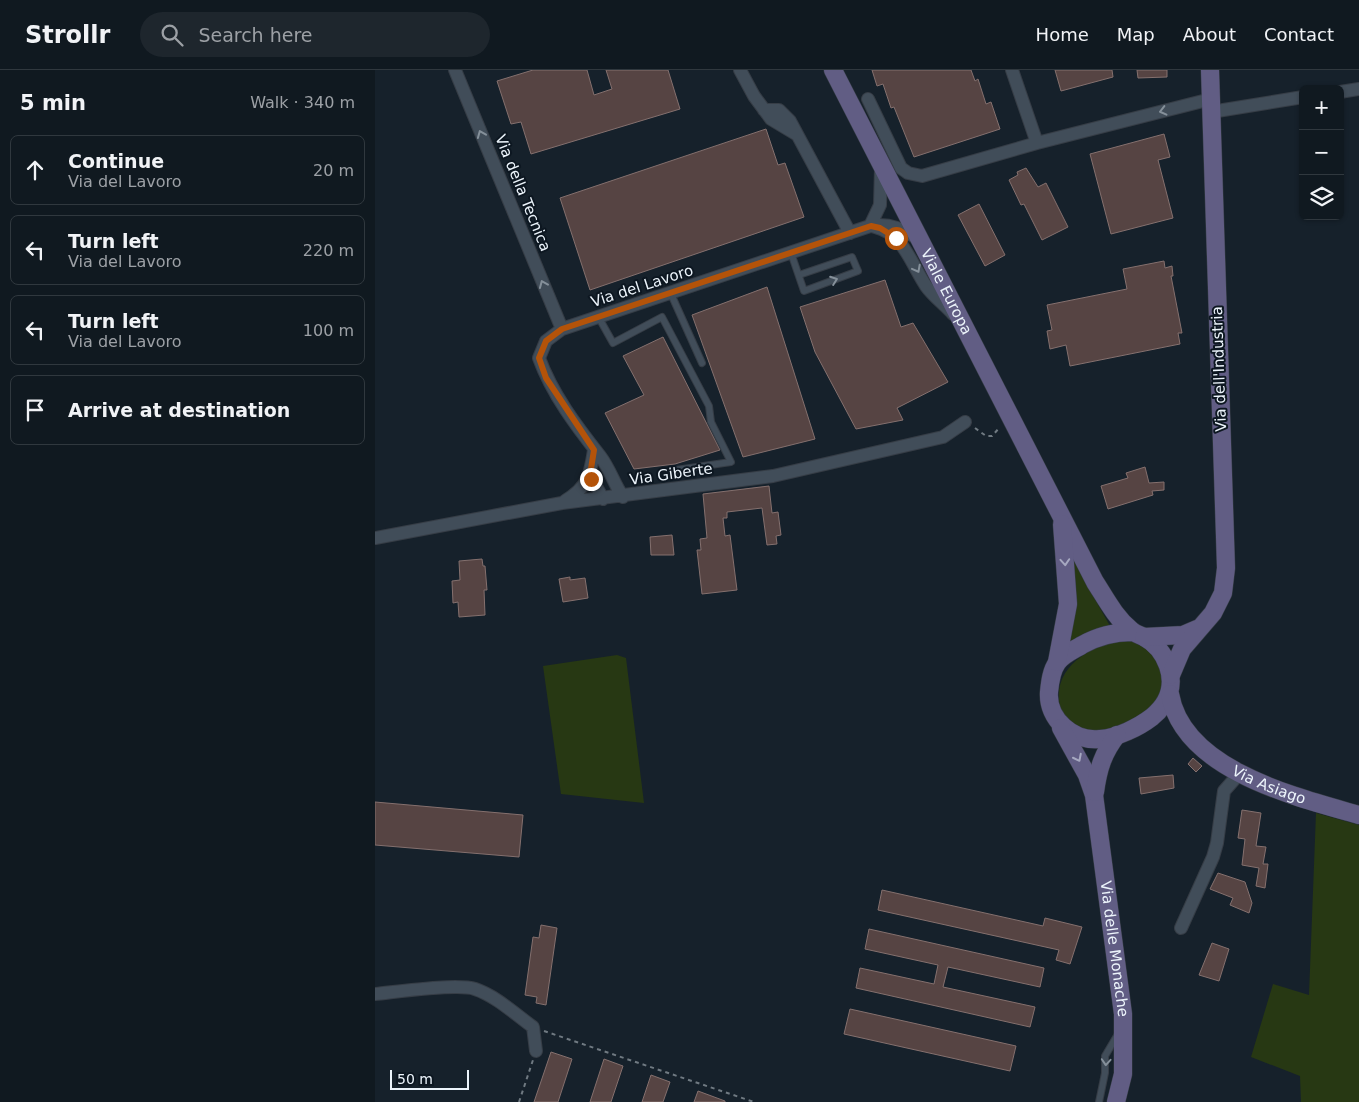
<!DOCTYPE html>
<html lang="en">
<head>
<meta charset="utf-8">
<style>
	body { margin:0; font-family:"DejaVu Sans",sans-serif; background:#1e262d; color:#f1f3f6 }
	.controls { position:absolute; right:15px; top:15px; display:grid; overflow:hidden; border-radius:8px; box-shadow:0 1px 4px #0004 }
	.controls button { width:45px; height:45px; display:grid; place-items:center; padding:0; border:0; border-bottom:1px solid #30383e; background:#101920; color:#f1f3f6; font:25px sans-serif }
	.scale { position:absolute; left:15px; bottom:12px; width:79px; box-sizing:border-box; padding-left:5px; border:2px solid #ecf4fb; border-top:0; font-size:14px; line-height:18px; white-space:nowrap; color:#ecf4fb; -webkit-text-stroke:4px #0d1721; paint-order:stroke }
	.stop { position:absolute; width:15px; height:15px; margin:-11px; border:4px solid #b45309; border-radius:50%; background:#fff }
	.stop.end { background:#b45309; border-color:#fff; box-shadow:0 1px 5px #0008 }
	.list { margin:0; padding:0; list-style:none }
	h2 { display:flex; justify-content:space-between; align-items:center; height:65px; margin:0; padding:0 20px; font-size:21px }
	h2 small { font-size:16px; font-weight:400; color:#9ca0a5 }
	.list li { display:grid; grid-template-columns:32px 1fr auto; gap:15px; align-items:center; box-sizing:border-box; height:70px; margin:0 10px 10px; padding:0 10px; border:1px solid #30383e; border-radius:8px }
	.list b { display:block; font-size:19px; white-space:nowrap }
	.list p { margin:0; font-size:16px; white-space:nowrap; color:#9ca0a5 }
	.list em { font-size:16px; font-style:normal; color:#9ca0a5 }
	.icon { flex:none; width:28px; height:28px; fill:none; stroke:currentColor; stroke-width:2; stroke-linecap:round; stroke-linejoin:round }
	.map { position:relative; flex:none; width:984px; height:1032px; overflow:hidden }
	header { display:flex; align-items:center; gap:30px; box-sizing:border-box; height:70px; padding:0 25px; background:#101920; border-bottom:1px solid #30383e }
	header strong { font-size:24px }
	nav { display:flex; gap:28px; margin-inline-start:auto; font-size:18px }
	.search { width:350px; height:45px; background:#1e262d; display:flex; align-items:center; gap:12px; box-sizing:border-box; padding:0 18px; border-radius:28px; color:#9ca0a5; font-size:19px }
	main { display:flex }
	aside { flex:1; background:#101920 }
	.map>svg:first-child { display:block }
</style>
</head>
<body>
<header>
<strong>Strollr</strong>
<div class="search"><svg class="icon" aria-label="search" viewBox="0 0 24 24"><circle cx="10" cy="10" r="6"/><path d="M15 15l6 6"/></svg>Search here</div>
<nav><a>Home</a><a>Map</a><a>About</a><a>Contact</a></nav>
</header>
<main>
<aside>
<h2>5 min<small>Walk · 340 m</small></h2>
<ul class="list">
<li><svg class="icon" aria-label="ahead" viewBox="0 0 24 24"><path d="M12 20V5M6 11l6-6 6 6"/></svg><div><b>Continue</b><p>Via del Lavoro</p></div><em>20 m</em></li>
<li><svg class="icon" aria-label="left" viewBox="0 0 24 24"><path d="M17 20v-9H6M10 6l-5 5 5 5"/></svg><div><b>Turn left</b><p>Via del Lavoro</p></div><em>220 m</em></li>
<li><svg class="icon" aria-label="left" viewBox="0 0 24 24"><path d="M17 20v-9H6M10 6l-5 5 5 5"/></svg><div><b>Turn left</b><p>Via del Lavoro</p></div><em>100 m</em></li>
<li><svg class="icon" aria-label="arrive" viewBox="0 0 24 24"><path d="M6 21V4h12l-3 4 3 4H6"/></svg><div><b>Arrive at destination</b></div></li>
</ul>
</aside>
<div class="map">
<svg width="984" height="1032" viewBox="0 0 984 1032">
	<rect width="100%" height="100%" fill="#16212b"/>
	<path fill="#273813" d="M688,460l29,64 18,32 -42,21z
		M750,569c10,3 27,10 33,18 14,17 3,46 -12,59 -6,5 -17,7 -24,10 -6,3 -15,8 -21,9 -10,1 -20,-6 -28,-11 -9,-5 -14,-16 -14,-25 -3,-35 36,-55 66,-60z
		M242,585l9,3 18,145 -83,-9 -18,-128z
		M941,743l43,12v277h-58l-1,-26 -49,-19 22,-73 36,11z"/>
	<path fill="#564443" stroke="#84706e" d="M158,0h54l7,25 18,-6 -6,-19h62l12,39 -149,45 -10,-32 -10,2 -14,-43z
		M497,0h99l4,11 3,-2 8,25 5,-2 9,27 -86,28 -20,-50 -3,1 -8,-24 -6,2z
		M680,0h57l1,7 -52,14z
		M762,0h30v7l-29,1z
		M391,59l12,36 7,-2 19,54 -214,73 -30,-92z
		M789,64l6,23 -12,3 15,58 -62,16 -21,-80z
		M651,98l12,19 8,-4 22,44 -26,13 -18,-36 -3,1 -12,-25 9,-5 -1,-3z
		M604,134l26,51 -20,11 -27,-51z
		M789,191l1,7 7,-2 1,10h-2l11,57h-4l2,11 -110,22 -4,-21 -16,4 -3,-18 5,-1 -5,-25 80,-16 -4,-20z
		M510,210l16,47 12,-4 35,59 -51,26 6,12 -47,9 -41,-77 -15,-45z
		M392,217l48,152 -72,18 -51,-142z
		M288,267l57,113 -45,14 -41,5 -29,-56 39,-18 -21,-39z
		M770,397l4,16 15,-1v8l-12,1 1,4 -45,14 -7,-23 27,-8 -2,-5z
		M394,416l3,27 6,-1 3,23 -5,1 1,8 -10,1 -5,-37 -35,4v6h-4l2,18 5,-1 7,55 -35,4 -5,-44h4l-1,-11 7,-1 -4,-44z
		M297,465l2,20h-23l-1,-18z
		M107,489l1,7h2l2,24h-3l1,25 -26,2 -1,-15 -5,1 -1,-22 8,-1 -1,-19z
		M195,507v3l15,-2 3,20 -25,4 -4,-23z
		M818,688l9,8 -6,6 -8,-8z
		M798,705l1,13 -33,6 -2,-16z
		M0,732l148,13 -4,42 -144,-12z
		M867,740l19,3 -5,33 10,1 -3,17h5l-3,24 -9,-2 3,-18 -17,-3 3,-26 -7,-1z
		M843,803l27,9 7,21 -3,10 -19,-8 3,-7 -23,-9z
		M507,820l161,36 2,-8 37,9 -12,37 -14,-4 3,-10 -181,-40z
		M166,855l16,3 -11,77 -10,-2 1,-6 -12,-2 8,-58 6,1z
		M494,859l175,39 -4,19 -92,-20 -5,20 92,20 -5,20 -174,-39 4,-20 74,16 4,-19 -73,-16z
		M837,873l17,6 -10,32 -20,-6z
		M475,939l166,37 -6,25 -166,-37z
		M176,982l21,7 -14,43h-24z
		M229,989l19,7 -12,36h-21z
		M276,1005l19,7 -7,20h-21z
		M323,1021l27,10v1h-31z"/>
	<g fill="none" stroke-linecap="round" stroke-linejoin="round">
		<defs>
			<path id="lane" d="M416,183l13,38 54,-20 -6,-14 -53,18
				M296,224l31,69
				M224,248l14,25 49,-26 47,89 2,16 20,40 -55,8
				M724,1032l6,-29v-17l13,-22"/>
			<path id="street" d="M80,0l107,259
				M365,0l14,26 17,23 25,15
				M637,0l25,73
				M965,22l19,-3
				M493,29l33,69 7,5 14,3 115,-33 174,-44
				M389,40h15l11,11 60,112
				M836,42l92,-15
				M495,156l10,-21 1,-37
				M500,157c29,7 36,37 51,59 7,10 19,19 27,28
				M215,405l13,24
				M248,427c-9,-13 -13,-28 -23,-41 -23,-29 -48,-62 -61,-98l7,-17 16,-12 308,-103c20,-4 34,4 50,14
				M190,431c23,-14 25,-25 29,-51
				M0,468l187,-35 211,-27 170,-39 22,-15
				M806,858l32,-71 4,-14 7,-52 15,-17
				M0,924c21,-2 82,-11 100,-5 21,7 40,25 58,38l3,24"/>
			<g id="secondary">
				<path id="s1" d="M458,0l262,512c11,17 20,35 36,48 4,4 9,5 13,7 11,6 20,17 24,29 7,20 0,38 -16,51 -13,10 -35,21 -52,22 -27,3 -53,-20 -51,-47 1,-9 2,-21 8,-29 5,-8 17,-13 25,-18 16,-9 32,-13 50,-13"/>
				<path d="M769,567l39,-2 14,-6"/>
				<path d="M682,592l11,-58 -6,-80"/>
				<path d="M796,605l11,-26 31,-36 10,-20 3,-25 -16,-498"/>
				<path id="s2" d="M795,624c13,76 126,103 189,121"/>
				<path id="s3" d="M686,658l26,47 7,20 29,219v60l-7,28"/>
				<path d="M720,722c3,-23 8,-39 22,-57"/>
			</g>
		</defs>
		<use href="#lane" stroke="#363d46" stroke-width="8"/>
		<use href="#street" stroke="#363d46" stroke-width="14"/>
		<use href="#secondary" stroke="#363d46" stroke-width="19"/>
		<path stroke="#707a82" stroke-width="2" stroke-dasharray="4 4" stroke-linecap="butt" d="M600,358l11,8h6l8,-9
			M169,961l210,71
			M144,1032l14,-42"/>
		<use href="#lane" stroke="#414d59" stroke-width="6"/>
		<use href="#street" stroke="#414d59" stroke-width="12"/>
		<use href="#secondary" stroke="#615d84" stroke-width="18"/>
	</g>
	<defs><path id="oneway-chevron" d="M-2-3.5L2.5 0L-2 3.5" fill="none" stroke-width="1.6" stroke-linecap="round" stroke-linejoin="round" transform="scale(1.25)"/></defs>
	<g stroke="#85909a">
		<use href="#oneway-chevron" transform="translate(788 41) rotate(166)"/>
		<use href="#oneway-chevron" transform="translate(106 64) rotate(-112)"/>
		<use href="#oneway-chevron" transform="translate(542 199) rotate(62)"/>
		<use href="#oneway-chevron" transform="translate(459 210) rotate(-20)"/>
		<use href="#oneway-chevron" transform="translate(168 214) rotate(-113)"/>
		<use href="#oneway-chevron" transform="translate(731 992) rotate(94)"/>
	</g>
	<g stroke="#a6a8c0">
		<use href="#oneway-chevron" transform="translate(690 492) rotate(86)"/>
		<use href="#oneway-chevron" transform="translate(703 688) rotate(63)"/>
	</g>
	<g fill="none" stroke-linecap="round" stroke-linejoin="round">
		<path stroke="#b45309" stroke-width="6" d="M216,409l-1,-4 4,-25 -48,-72 -7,-20 7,-17 16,-12 309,-103 9,2 16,10"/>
	</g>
	<g text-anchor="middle" stroke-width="4" stroke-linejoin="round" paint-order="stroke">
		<g font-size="15" fill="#ecf4fb" stroke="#0d1721">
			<text transform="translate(148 123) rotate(68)" y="5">Via della Tecnica</text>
			<text transform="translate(267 216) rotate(-18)" y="5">Via del Lavoro</text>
			<text dy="5" stroke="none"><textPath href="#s1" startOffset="249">Viale Europa</textPath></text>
			<text transform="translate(844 299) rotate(-92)" y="5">Via dell'Industria</text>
			<text transform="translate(296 404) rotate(-8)" y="5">Via Giberte</text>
			<text dy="5" stroke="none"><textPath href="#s2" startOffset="141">Via Asiago</textPath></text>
			<text dy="5" stroke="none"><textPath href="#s3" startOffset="230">Via delle Monache</textPath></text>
		</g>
	</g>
</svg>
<div class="controls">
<button>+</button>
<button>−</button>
<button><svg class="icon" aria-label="layers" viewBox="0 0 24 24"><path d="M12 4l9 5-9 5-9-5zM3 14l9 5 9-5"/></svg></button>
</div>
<div class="scale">50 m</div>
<div class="stop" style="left:521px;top:168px"></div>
<div class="stop end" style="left:216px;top:409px"></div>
</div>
</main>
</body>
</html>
